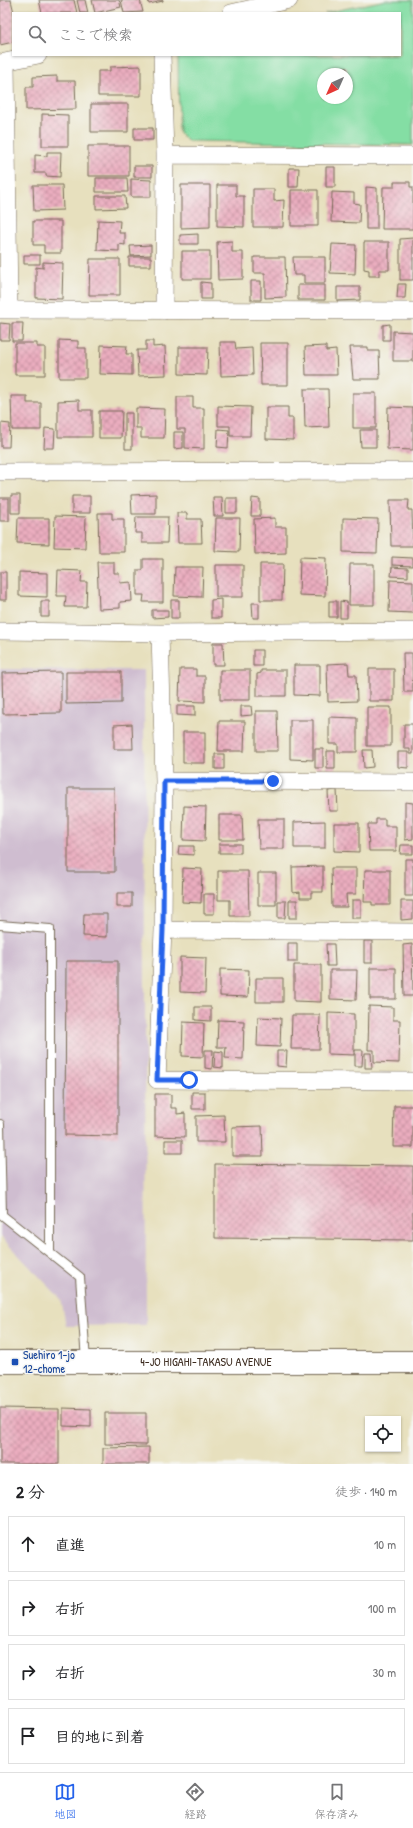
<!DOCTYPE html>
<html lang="ja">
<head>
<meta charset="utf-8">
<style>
	body { margin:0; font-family:"Patrick Hand","Klee One",sans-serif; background:#f6f6f6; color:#202124 }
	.controls { position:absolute; right:12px; bottom:12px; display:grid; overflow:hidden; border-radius:0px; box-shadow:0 1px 3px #0004 }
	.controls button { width:36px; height:36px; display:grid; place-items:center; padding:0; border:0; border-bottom:1px solid #e0e0e0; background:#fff; color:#202124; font:20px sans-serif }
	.compass { position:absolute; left:317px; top:68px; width:36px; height:36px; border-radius:50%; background:#fff; box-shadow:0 1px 3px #0004; rotate:225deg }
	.stop { position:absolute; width:12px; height:12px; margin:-9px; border:3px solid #2563eb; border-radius:50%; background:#fff }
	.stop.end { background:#2563eb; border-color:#fff; box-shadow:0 1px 4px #0008 }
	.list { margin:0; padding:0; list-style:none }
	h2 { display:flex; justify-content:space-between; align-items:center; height:52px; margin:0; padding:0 16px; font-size:17px }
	h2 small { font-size:13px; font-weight:400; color:#757577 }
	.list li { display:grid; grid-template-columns:26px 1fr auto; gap:12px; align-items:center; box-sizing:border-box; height:56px; margin:0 8px 8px; padding:0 8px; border:1px solid #e0e0e0; border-radius:0px }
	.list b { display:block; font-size:15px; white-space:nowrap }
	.list em { font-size:13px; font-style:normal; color:#757577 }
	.icon { flex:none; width:22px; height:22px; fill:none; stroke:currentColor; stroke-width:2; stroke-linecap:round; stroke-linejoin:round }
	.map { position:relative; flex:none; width:413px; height:1464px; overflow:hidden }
	.search { position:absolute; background:#fff; box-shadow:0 1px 3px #0004; left:12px; right:12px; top:12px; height:44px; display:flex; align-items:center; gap:10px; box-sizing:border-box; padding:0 14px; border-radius:0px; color:#757577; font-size:15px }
	.sheet { height:308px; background:#fff }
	nav { display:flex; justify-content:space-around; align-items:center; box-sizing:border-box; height:56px; border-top:1px solid #e0e0e0; background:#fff; font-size:11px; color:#757577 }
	nav a { display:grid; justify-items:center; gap:2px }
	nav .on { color:#2563eb }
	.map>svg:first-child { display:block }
</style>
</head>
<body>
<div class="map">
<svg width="413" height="1464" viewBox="0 0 413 1464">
	<defs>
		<pattern id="building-cross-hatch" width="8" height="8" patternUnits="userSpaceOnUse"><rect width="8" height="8" fill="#ebadbf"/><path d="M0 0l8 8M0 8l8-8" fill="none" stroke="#c08d9b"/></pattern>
	</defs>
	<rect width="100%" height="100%" fill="#f6f6f2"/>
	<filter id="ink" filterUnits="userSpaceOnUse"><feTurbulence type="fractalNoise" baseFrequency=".025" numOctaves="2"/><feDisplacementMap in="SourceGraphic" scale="8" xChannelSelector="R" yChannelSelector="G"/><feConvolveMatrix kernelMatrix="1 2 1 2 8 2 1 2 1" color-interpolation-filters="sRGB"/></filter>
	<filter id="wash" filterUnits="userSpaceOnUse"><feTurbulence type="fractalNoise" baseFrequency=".012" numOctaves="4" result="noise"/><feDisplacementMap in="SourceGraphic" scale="16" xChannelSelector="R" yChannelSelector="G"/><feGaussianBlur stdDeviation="0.9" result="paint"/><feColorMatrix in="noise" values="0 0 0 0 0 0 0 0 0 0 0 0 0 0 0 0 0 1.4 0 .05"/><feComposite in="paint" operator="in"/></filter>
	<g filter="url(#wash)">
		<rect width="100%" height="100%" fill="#e7e0be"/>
		<path fill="#cfbdd0" d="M0,669l144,1 2,655 -80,1 -5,-27 -61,-63z"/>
		<path fill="#84dea4" stroke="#608461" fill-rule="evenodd" d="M386,0h27v145l-224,-4 -10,-8 -1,-78h222v-42h-75zM323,74h24v24h-24z"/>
		<g id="blocks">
			<path fill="url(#building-cross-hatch)" d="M0,0h11l3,13 -1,29 -13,3z
				M39,0h35l3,13h-35z
				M77,0h8l3,13h-8z
				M92,0h27l2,7 -26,6z
				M121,0h19l3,12 -19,1z
				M148,0h15v1l-14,3z
				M141,66v30h-43v-25h12v-4z
				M334,67l13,1 -1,6h-12z
				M57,76v5h18l1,28 -50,1v-23h7v-10z
				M91,104h37v28h-37z
				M42,114l26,1v31h-26z
				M134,128h19v12h-19z
				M88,146h41v30h-41z
				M47,152h14l-1,25 -14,-1v-3h-11v-18l12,1z
				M134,166h18v11h-18z
				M326,167h9v20h-9z
				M289,168h10l-1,19h-9z
				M96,178h31l1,14h-32z
				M131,179l20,1v17h-20z
				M394,182h16v5h3v42h-31l1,-42h11z
				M33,185h29l1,25 -29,1z
				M181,185h29v42l-29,1z
				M217,185h19v11h8v31l-27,-1z
				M366,187l11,1v41h-11z
				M253,189h21v12l10,-1 -1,27h-30z
				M291,190h27v36h-27z
				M332,192l22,1v10l6,1 -1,19 -28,-1z
				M96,196h29l1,12 -30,1z
				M98,220l22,1 -1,12h6v12l-6,-1v7l-22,-1z
				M33,221h28v32h-17v-8h-11z
				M198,234v10h-18v-9z
				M413,238v42h-13v-41z
				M232,241v11h11v27l-25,1 -1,-38z
				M364,242h25v28h-10v6h-10v-6l-5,-1z
				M332,244l24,1 -1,29 -25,-1z
				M151,245v10l-20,1 -1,-10z
				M182,251h28v28h-28z
				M24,255h16v9h-16z
				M129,257h22v9h-22z
				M254,257h31l1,40 -21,1v-25h-11z
				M293,257h32v26h-21v-8h-10z
				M90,259h30v36h-31z
				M43,262l20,1 -1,36 -26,-1v-31l7,1z
				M251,281h10v19h-10z
				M201,282l10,1v16h-10z
				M398,284h8l-1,14h-8z
				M298,285h27v15h-27z
				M337,287h23v13l-23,1z
				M0,323l10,1 -1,16h-9z
				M12,323h11l-1,18h-10z
				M390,324v16h-7v-15z
				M393,331l20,1v29h-20z
				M59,340l19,1v7h8v30h-27z
				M146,341h7v6l12,-1 1,29 -28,1 -1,-26h9z
				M220,342h15l1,7 16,-1 1,27 -32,1z
				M15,343h22v4h8v28h-30z
				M260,343h28v42h-27z
				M101,345l26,1 -1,8h6v21l-32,-1z
				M326,346v5l10,-1 1,25h-31l-1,-28z
				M179,347h29l-1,28 -28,-1z
				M350,347h18v4h11l1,28h-27z
				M304,389h24l1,38 -24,1z
				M353,393h23v35h-23z
				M11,396h16v7h14v27h-29z
				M177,397h16v11h11v41l-19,-1v-19h-8z
				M79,400v10h13v27h-34v-36z
				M218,406l33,1 -1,29h-20v-10h-12z
				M266,407h22v11h5v22l-27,-1z
				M388,407l25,1v42l-26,-1z
				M136,408l29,1 -1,29h-23v-10h-5z
				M99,411h23l-1,27h-22z
				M125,413h7v36h-7z
				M1,423l9,1 -1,23h-8z
				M45,428l10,1 -1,19h-10z
				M218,429l11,1 -1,18 -11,-1z
				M360,430h16v17h-15z
				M174,432h9v16l-9,1z
				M156,494v20h-24l-1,-19z
				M11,495h9v18h-9z
				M72,496h18v17h-18z
				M213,497h9l1,19h-9z
				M0,498h9v23h-9z
				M226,498h11v15h-11z
				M252,498l8,1v17h-9z
				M390,500h19l-1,10h4l1,36h-22z
				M98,513h14v6h12v33h-25z
				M177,513h10v6h14l1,24h-24z
				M55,516l31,1 -1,31 -31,-1z
				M136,517h32l-1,26h-25v-10h-7z
				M18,518h31v26l-32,-1z
				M216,518h24l-1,34 -24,-1z
				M275,518v9h11v26l-31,1 -1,-35z
				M343,518l35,1 -1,34 -34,-1z
				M300,557l26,1 -1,38 -26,-1z
				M392,557l21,1v8l-21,-1z
				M143,559h20v43h-20l1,-7h-7v-25h6z
				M97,562h17v11h5l1,10 11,-1 1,19 -12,1v6l-21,1z
				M260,564h23l-1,36h-22z
				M350,564h24v41h-25z
				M216,565h27v32h-27z
				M175,567h28l-1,30 -28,-1z
				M392,567l16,1v9l-17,-1z
				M58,570l24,1 -1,11h6l-1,25h-21l1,-11h-9z
				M0,572h6v28h-6z
				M19,572l28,1v24l-28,-1z
				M390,580l23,1v32l-24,-1z
				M221,599v19h-10v-18z
				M171,600h8v18h-8z
				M41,601h8v16h-8z
				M329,601h8v16h-8z
				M340,601l7,1v16h-7z
				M252,603h7v15h-6z
				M152,610h16v7l-16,1z
				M213,643h10l1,22h-11z
				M253,650h9v16h-9z
				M403,653h9l1,39h-9z
				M348,663l1,12h7l1,26 -29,1 -1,-38z
				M294,665h26v31l-26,-1z
				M180,669h16v7h9v26l-26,-1z
				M369,669h25v32h-25z
				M220,670h30v30h-30z
				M261,670h25v26h-29v-22l4,-1z
				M61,672v41l-58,1 -1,-41z
				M66,672h55v31l-55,1z
				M177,706h18v10l-18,-1z
				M241,706h10l1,9 -11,1z
				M367,707h24v39h-24z
				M256,711h21l1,40h-22z
				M329,717l28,1v34h-19v-8h-9z
				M290,720h23v40l-23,-1z
				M219,721h26l-1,30h-26z
				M132,724l1,25h-19v-24z
				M404,724h9v30h-3v-5h-6z
				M183,732h22v31h-22z
				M315,749h8v19h-8z
				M363,750h9l1,17 -9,1z
				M327,751h8v18h-8z
				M398,752h10v16l-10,-1z
				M215,754h9v15h-9z
				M68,788h46l1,84h-47z
				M337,790l1,21h-9l-1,-20z
				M405,802l8,1v36l-8,1z
				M184,806l22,1 -1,34 -22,-1z
				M219,815h23l1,25h-24z
				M258,819h26v30h-25z
				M376,819h9v7h11v25h-27l-1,-27h8z
				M325,821v27h-31v-26z
				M334,823h25v29l-25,-1z
				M219,844h22v9h-22z
				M401,845h12v9h-13z
				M179,846h15v9l-16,-1z
				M405,859h8v37h-8z
				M323,866v26h-12v6h-11v-6l-7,1 -1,-26z
				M183,868l19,1 -1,34 -19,-1z
				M331,868h25v26h-10l1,13h-15z
				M365,870h25v35h-18v-3h-8z
				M218,871h30l1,45h-19v-16h-12z
				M258,873h18v32h-18z
				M117,893h15v14h-15z
				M204,894h10v20h-10z
				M289,900h8v18h-8z
				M352,900h9v18h-9z
				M278,901h8l-1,17h-7z
				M401,901h12v18l-12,1z
				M84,914h23v23l-24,-1z
				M364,941h8v22h-8z
				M288,943h9v19h-9z
				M326,944h8l1,22h-8z
				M412,944l1,52h-9l-1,-51z
				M180,957l26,1 -1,35 -25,-1z
				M66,961h52v175l-53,-1z
				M294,965h27v37l-27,-1z
				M370,968h26v31h-26z
				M220,969l29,1 -1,27 -28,-1z
				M330,970h27l-1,30 -26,-1z
				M256,978h27v24h-27z
				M369,1006l24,1v13h7l-1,43 -25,-1v-12h-6z
				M195,1007h16v14l-16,-1z
				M328,1013l26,1v41l-26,-1z
				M292,1015h28l-1,34h-28z
				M258,1017l23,1 -1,29 -23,-1z
				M218,1020l26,1 -1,38 -18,-1 1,-11h-9z
				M183,1022l21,1 -1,34 -21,-1z
				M205,1050h8l-1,19 -7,-1z
				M355,1050h8l-1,16h-7z
				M215,1051l8,1v16l-9,-1z
				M277,1051h10l-1,16 -9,-1z
				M365,1053h6l1,15h-7z
				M192,1092h13v17h-13z
				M155,1094h16v14h6v6l8,-1v24l-30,-1z
				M394,1106h19v41h-20z
				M224,1115l1,27h-29v-26z
				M262,1126l1,30h-31v-29z
				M165,1140h17v13h-17z
				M215,1164l198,2v74l-198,-2z
				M0,1408l59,1v55h-59z
				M63,1408l28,1v18l-28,-1z
				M105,1413h41v32l-41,-1z
				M149,1447v17h-46v-16z"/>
		</g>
	</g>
	<g filter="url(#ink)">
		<use href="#blocks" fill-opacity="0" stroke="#776a56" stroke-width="1"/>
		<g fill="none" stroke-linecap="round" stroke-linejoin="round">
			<defs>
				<path id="service" d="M0,925l50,4v324
					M0,1124l2,91 78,62 6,84"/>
				<path id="minor" d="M231,13l58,-13
					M162,55l3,100 -1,156
					M6,62l3,248
					M0,63l38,-8
					M165,155l248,1
					M0,310l413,1
					M0,472l413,-1
					M0,631l160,2 253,-2
					M160,633l4,148 -1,149 -6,150 256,1
					M164,781l249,1
					M163,930l250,2"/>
				<g id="trunk">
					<path id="s1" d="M0,1362h413"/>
				</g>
			</defs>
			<use href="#service" stroke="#776a56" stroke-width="10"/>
			<use href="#minor" stroke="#776a56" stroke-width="18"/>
			<use href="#trunk" stroke="#776a56" stroke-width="24"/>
			<use href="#service" stroke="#fff" stroke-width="8"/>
			<use href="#minor" stroke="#fff" stroke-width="17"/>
			<use href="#trunk" stroke="#fff" stroke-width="22"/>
		</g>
	</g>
	<g fill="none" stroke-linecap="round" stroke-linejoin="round" filter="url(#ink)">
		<path stroke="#2563eb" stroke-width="5" d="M189,1080h-32l6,-150 1,-149h109"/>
	</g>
	<rect fill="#1a4fb4" stroke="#f6f6f2" stroke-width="1.5" x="11" y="1358" width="8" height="8" rx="2"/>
	<g text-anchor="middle" stroke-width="3" stroke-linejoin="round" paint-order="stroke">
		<g font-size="12" fill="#164399" stroke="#f6f6f2" text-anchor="start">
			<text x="23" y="1359">Suehiro 1-jo<tspan x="23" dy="14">12-chome</tspan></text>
		</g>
		<g font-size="12" fill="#3b2a1e" stroke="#f6f6f2">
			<text dy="4" stroke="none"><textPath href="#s1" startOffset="206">4-JO HIGAHI-TAKASU AVENUE</textPath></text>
		</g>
	</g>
</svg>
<div class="controls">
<button><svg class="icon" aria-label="locate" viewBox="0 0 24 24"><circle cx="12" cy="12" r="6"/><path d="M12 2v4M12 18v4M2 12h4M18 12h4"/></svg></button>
</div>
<svg class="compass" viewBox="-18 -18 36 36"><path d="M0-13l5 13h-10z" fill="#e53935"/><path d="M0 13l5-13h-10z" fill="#757577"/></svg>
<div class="stop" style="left:189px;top:1080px"></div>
<div class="stop end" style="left:273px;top:781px"></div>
<div class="search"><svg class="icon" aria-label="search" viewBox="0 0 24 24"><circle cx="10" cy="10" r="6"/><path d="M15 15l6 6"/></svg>ここで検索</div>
</div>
<section class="sheet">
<h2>2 分<small>徒歩 · 140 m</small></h2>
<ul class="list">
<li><svg class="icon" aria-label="ahead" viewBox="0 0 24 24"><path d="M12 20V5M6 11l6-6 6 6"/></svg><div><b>直進</b></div><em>10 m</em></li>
<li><svg class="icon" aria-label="right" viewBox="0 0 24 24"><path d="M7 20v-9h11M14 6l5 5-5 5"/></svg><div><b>右折</b></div><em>100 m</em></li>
<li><svg class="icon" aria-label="right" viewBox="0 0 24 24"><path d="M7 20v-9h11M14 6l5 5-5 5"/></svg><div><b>右折</b></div><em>30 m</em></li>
<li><svg class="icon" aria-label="arrive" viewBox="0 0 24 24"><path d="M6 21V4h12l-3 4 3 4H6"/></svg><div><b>目的地に到着</b></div></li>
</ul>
</section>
<nav>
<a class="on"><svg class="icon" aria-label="map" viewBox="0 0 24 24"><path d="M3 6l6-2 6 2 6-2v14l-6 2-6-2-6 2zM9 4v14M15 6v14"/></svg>地図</a>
<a><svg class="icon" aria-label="directions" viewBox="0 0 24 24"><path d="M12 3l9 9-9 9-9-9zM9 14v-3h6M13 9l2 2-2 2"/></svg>経路</a>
<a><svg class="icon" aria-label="saved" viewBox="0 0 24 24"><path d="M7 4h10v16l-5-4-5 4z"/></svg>保存済み</a>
</nav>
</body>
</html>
